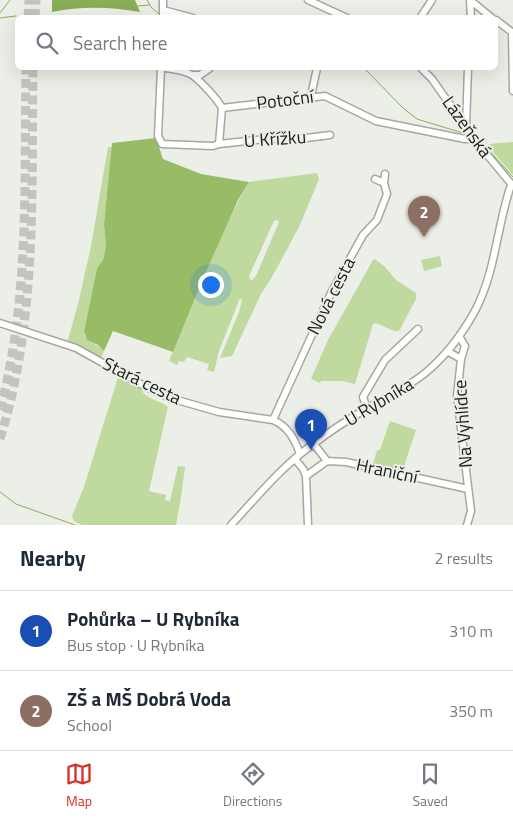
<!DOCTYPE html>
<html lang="en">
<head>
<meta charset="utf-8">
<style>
	body { margin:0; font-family:"Titillium Web",sans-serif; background:#f2f2f3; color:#1f2937 }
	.you { position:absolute; left:210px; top:284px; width:18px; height:18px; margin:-12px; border:4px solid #fff; border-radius:50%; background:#1a73e8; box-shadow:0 0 0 8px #1a73e833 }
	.badge { display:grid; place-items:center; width:32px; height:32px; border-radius:50%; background:#d93025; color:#fff; font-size:16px; font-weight:700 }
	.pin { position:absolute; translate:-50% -41px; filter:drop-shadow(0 1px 2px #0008) }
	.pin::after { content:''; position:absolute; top:26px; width:18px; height:15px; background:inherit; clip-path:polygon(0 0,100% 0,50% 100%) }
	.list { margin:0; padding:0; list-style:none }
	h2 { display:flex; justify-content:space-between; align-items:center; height:65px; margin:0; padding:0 20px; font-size:21px }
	h2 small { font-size:16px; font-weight:400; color:#747a83 }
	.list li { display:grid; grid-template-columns:32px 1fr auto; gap:15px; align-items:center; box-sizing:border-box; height:80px; padding:0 20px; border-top:1px solid #e0e1e3 }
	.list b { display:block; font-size:19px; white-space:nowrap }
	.list p { margin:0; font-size:16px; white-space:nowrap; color:#747a83 }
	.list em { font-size:16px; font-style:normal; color:#747a83 }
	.icon { flex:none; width:28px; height:28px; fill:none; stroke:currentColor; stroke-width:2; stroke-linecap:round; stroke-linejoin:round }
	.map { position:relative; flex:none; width:513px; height:525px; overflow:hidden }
	.search { position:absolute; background:#fff; box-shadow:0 5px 20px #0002; left:15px; right:15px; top:15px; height:55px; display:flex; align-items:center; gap:12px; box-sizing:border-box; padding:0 18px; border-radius:8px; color:#747a83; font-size:19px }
	.sheet { height:225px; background:#fff }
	nav { display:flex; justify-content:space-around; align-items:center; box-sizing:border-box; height:70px; border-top:1px solid #e0e1e3; background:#fff; font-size:14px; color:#747a83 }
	nav a { display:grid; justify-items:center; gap:2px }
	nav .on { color:#d93025 }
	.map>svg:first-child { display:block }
</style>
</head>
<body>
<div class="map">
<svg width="513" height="525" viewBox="0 0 513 525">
	<rect width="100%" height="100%" fill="#ebefe7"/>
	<path fill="#bfd99f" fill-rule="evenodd" d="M513,142v33l-26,-30 10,-2z
		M108,147h4l-8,77 2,22 -3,14 -6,8 -13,67c4,8 14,9 20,16l-3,7 -32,-15 -1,-3 11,-40 12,-54z
		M317,173l2,6 -20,48 -27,50 -11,17 -29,62 -12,2 19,-46 3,-11 -2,-3 -21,53 -5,21 -7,-2 2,-6 -22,-7 -3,5 -5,-1 -2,4 -8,-4c26,-60 47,-122 80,-179zM277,220l2,2 -23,54 -5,5 -2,-5 25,-55z
		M440,256l2,10 -18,5 -3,-11z
		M375,259l10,8 11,13 20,13v6l-17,32h-5l-18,-8 -3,1 -18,60 -13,-3h-21l-1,2 -9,-4 17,-39 45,-80z
		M119,374l24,14v5c8,7 18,8 25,14l-19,84 17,4 -1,5 5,1 8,-35 7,1 -4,30 -5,28h-94c-5,-2 -9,-3 -10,-9l12,-29z
		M390,421l26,9 -12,36 -6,4 -25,-6 4,-14h3z"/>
	<path fill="#98bc66" d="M156,138l7,21 38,15 48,8 -11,18 -33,74 -32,78 -60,-21 -9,20 -6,-6 -11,-5 -3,-8 13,-64 6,-8 3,-14 -2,-22 8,-81z"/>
	<path fill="#8aad58" d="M52,0h83l5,12c-31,-5 -57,-6 -88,0z"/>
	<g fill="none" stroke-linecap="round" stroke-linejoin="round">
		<path stroke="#8aad58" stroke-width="1" d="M147,0l4,7 8,7
			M138,6l11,-1
			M0,13l10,-13
			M166,16l9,2
			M0,18l16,-2
			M364,68l39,40 14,11 49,15
			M477,137l36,40
			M0,492l16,12 59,21"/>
		<path stroke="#c1c5be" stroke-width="9" stroke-dasharray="9 4.5" stroke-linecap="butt" d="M28,18l1,-18
			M35,18l1,-18
			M0,410c30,-112 24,-228 26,-342
			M0,439c38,-121 31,-247 33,-371"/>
		<defs>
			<path id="minor" d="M308,0l39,18
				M470,0l22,18
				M470,0l1,18
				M163,10l30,8
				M163,18v-18
				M420,18l12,-18
				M496,20l17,13
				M512,33l1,58
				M161,68l-3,68 4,8 51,2 6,-2 55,-6 9,3 47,-6
				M165,68c7,1 16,2 23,5 9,3 30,27 34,35
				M421,68l11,11 42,60 39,47
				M193,75h7l10,-7
				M311,96l6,-28
				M222,108l103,-12 51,25 89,18h9
				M466,127l2,-59
				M219,144l3,-36
				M375,179l9,4
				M0,323l76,25 70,39 24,11 49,14 54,8c15,6 22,20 27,34
				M459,336l6,10 -4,13 -4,37 14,115 -4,14
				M447,351l14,8
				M367,409l-4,-12 22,-37 33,-31
				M273,420l58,-127 32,-58 14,-15 10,-26 -3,-11 1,-9
				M314,444l13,17 19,1 122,27
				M295,459l8,10 3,7 2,49
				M306,476l21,-15
				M231,525c26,-28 50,-58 81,-80 17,-13 35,-25 54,-36 19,-11 40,-21 58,-35 21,-17 39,-41 52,-65 20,-39 21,-84 35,-124"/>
		</defs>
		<use href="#minor" stroke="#a4a8a0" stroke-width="9"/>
		<use href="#minor" stroke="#fff" stroke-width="6"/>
	</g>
	<g text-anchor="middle" stroke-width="4" stroke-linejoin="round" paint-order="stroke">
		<g font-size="18" fill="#1b1d1a" stroke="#ebefe7">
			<text transform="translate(285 100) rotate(-7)" y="6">Potoční</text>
			<text transform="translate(467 127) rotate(54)" y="6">Lázeňská</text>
			<text transform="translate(275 139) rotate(-4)" y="6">U Křížku</text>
			<text transform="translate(331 296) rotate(-63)" y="6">Nová cesta</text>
			<text transform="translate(142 381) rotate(26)" y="6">Stará cesta</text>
			<text transform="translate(379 402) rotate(-31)" y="6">U Rybníka</text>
			<text transform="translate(463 424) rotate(-94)" y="6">Na Vyhlídce</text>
			<text transform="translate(387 471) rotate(12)" y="6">Hraniční</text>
		</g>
	</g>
</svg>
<div class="you"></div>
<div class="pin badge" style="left:311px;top:450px;background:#1a4fb4">1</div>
<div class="pin badge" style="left:424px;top:237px;background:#8d6e63">2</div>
<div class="search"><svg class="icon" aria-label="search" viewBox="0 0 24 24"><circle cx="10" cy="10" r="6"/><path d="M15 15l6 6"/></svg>Search here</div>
</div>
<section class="sheet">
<h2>Nearby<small>2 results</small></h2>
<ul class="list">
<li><span class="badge" style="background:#1a4fb4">1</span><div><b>Pohůrka – U Rybníka</b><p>Bus stop · U Rybníka</p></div><em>310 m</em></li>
<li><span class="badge" style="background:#8d6e63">2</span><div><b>ZŠ a MŠ Dobrá Voda</b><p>School</p></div><em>350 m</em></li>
</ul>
</section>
<nav>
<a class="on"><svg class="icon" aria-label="map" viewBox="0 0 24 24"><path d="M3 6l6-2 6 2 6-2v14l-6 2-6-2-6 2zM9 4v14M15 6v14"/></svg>Map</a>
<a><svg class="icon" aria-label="directions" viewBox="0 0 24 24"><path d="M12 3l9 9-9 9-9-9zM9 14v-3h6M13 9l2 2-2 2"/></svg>Directions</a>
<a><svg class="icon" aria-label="saved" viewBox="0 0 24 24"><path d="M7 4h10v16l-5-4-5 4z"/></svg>Saved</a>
</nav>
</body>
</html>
